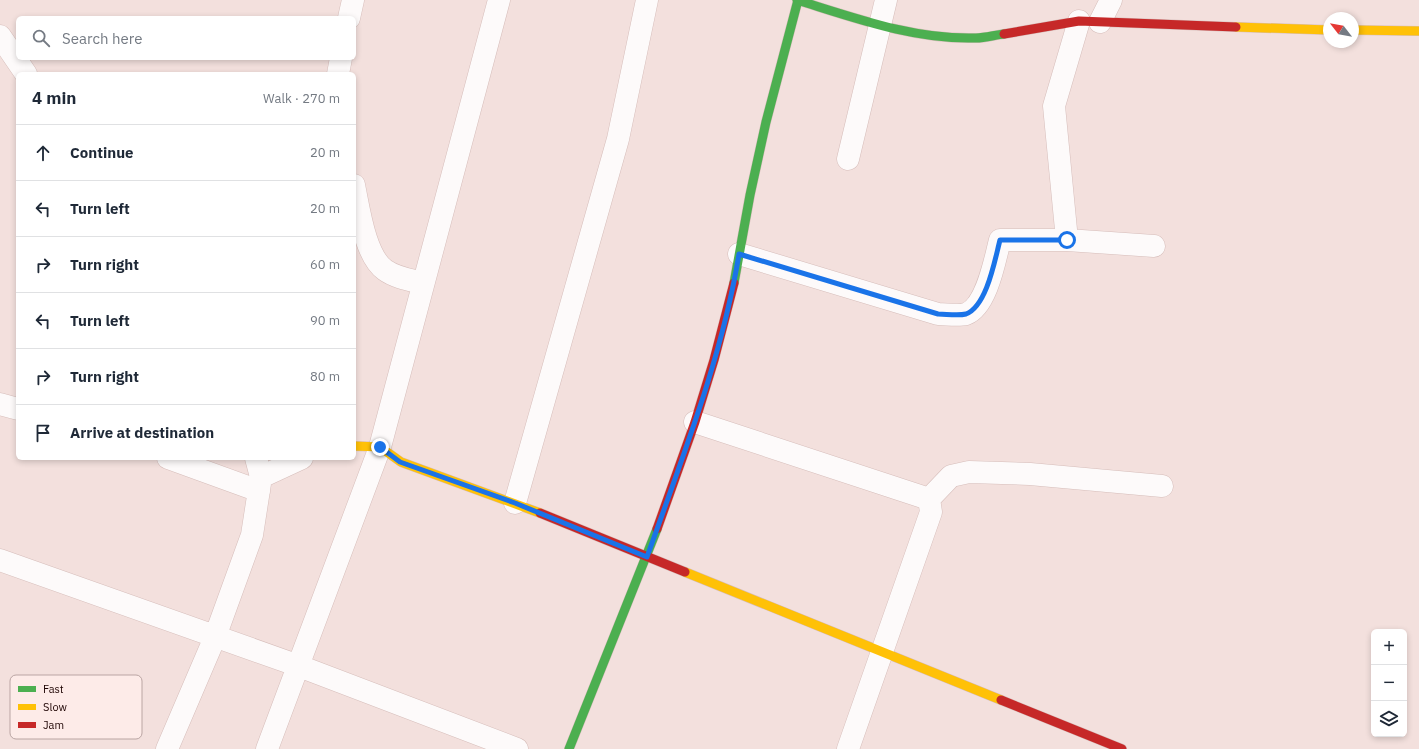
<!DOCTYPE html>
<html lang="en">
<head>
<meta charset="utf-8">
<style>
	body { margin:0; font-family:"IBM Plex Sans",sans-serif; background:#f2f2f3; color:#1f2937 }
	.controls { position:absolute; right:12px; bottom:12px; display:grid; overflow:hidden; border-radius:6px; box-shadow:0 2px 6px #0003 }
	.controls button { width:36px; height:36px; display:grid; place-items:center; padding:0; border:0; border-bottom:1px solid #e0e1e3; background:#fff; color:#1f2937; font:20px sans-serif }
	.compass { position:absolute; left:1323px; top:12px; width:36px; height:36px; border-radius:50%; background:#fff; box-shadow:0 2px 6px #0003; rotate:301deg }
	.stop { position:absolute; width:12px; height:12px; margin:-9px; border:3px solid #1a73e8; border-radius:50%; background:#fff }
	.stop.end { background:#1a73e8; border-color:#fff; box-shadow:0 1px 4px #0008 }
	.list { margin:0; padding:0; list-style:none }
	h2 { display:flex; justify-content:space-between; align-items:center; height:52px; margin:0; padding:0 16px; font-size:17px }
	h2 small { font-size:13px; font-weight:400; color:#747a83 }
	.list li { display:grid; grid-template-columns:26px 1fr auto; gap:12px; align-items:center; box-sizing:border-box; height:56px; padding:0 16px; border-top:1px solid #e0e1e3 }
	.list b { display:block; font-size:15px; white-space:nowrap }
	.list em { font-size:13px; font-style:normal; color:#747a83 }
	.icon { flex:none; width:22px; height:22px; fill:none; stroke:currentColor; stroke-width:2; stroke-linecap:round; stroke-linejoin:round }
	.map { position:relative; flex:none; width:1419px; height:749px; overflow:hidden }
	.search { position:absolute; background:#fff; box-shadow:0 2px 6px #0003; left:16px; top:16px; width:340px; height:44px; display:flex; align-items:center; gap:10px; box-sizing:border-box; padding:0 14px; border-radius:6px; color:#747a83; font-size:15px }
	.panel { position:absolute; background:#fff; box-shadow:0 2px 6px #0003; left:16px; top:72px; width:340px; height:388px; border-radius:6px }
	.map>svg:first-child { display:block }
</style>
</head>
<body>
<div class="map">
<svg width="1419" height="749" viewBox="0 0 1419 749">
	<rect width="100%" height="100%" fill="#f3e0dd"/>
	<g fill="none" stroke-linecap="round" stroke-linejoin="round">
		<defs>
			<path id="street" d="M349,18l4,-18
				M1100,22l11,-22
				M0,36l26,38
				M338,74l3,-16
				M848,159l38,-159
				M354,185c5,24 11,71 31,85 11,8 26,10 38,13
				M1067,240l-13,-134 25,-85
				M739,254l199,60c8,0 20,2 28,0 21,-8 29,-55 34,-74h67l87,6
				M0,404l18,5
				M695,422l234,77
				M168,458l91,33
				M261,477l41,-19
				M929,499l22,-23 18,-4 61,2 132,12
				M515,503l103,-364 29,-139
				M0,560l299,106 218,83
				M167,749l48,-112 37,-102 9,-58 -5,-19
				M267,749l113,-302 119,-447
				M848,749l83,-237 -2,-13"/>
			<path id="fast" d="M797,0c58,18 118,40 179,38 9,0 19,-3 28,-4
				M734,283l16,-88 16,-73 32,-122
				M569,749l88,-220"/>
			<path id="slow" d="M1236,27l93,3
				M1353,30l66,1
				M354,446l26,1 21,15 139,51
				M685,572l316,128"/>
			<path id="jam" d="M1004,34l75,-13 157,6
				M540,513l145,59
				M657,529l38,-107 19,-62 20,-77
				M1001,700l121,49"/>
		</defs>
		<use href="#street" stroke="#d6bdba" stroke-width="23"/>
		<use href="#fast" stroke="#d6bdba" stroke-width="10"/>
		<use href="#slow" stroke="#d6bdba" stroke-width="10"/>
		<use href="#jam" stroke="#d6bdba" stroke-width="10"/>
		<use href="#street" stroke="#fdfafa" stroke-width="22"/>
		<use href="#fast" stroke="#4caf50" stroke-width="9"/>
		<use href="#slow" stroke="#ffc107" stroke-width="9"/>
		<use href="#jam" stroke="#c62828" stroke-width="9"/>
	</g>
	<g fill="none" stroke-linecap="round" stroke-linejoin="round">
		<path stroke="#1a73e8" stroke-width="5" d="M380,447l20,15 115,41 132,54c35,-99 75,-199 92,-303l199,60c8,0 20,2 28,0 21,-8 29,-55 34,-74h67"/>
	</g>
	<rect x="10" y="675" width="132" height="64" rx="6" fill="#fdebe8" stroke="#baa5a3" stroke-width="1"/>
	<rect x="18" y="686" width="18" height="6" fill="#4caf50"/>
	<rect x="18" y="704" width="18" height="6" fill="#ffc107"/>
	<rect x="18" y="722" width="18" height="6" fill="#c62828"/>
	<g font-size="11" fill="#1d0302">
		<text x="43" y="693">Fast</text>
		<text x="43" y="711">Slow</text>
		<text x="43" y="729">Jam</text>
	</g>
</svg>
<div class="controls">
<button>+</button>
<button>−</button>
<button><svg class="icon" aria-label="layers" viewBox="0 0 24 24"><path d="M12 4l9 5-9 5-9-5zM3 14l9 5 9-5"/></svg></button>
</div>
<svg class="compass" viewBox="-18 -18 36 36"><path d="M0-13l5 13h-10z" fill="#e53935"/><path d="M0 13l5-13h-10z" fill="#747a83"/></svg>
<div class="stop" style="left:1067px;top:240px"></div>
<div class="stop end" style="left:380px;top:447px"></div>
<div class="search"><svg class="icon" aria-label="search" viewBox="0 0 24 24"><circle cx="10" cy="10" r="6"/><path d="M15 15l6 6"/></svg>Search here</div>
<section class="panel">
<h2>4 min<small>Walk · 270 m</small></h2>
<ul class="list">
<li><svg class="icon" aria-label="ahead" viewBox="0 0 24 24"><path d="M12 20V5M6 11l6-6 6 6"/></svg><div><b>Continue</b></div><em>20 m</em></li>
<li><svg class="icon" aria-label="left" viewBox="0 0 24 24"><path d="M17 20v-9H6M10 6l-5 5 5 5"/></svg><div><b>Turn left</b></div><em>20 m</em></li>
<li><svg class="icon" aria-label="right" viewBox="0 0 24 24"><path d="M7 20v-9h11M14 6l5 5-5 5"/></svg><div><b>Turn right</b></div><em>60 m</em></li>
<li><svg class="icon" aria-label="left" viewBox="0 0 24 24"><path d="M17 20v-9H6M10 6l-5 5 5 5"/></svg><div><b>Turn left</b></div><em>90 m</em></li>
<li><svg class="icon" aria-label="right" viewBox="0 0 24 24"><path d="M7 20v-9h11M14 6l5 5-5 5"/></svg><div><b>Turn right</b></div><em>80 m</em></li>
<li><svg class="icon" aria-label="arrive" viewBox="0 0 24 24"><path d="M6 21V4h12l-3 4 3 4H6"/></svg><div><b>Arrive at destination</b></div></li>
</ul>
</section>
</div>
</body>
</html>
